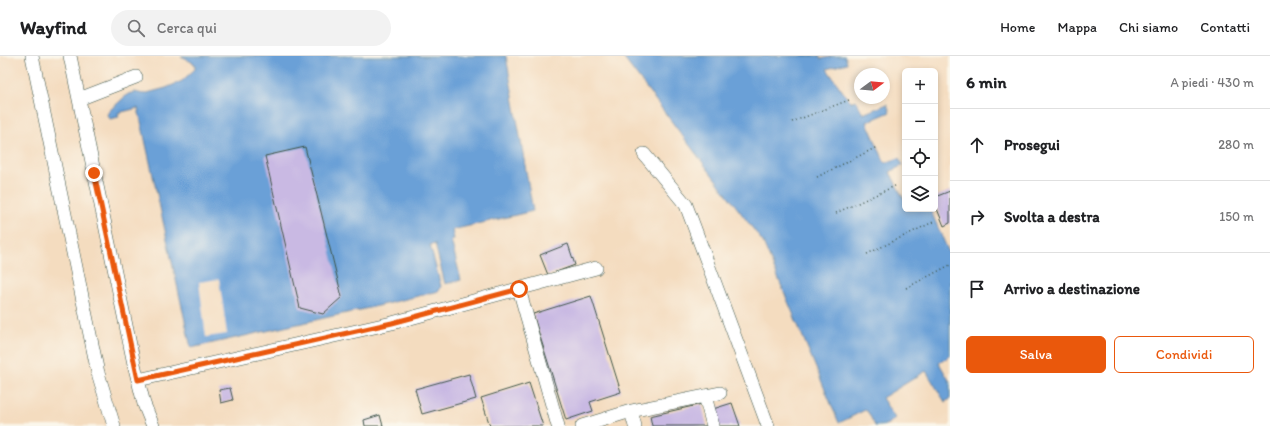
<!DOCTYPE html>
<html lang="it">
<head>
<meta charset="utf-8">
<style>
	body { margin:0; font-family:Itim,sans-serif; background:#f2f2f2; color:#202124 }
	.controls { position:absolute; right:12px; top:12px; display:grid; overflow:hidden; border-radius:6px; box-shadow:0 2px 6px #0003 }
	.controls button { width:36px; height:36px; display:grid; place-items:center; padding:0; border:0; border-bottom:1px solid #e0e0e0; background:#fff; color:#202124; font:20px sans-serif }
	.compass { position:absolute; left:854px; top:12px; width:36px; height:36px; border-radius:50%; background:#fff; box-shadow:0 2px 6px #0003; rotate:74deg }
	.stop { position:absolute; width:12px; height:12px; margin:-9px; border:3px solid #ea580c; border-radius:50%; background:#fff }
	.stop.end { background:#ea580c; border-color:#fff; box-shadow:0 1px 4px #0008 }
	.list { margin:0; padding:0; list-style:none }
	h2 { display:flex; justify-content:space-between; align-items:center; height:52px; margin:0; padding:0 16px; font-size:17px }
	h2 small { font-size:13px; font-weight:400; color:#757577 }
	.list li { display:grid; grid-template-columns:26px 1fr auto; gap:12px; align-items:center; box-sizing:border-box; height:72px; padding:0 16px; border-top:1px solid #e0e0e0 }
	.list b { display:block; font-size:15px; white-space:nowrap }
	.list em { font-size:13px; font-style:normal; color:#757577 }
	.actions { display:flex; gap:8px; padding:12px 16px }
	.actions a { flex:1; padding:9px 0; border:1px solid #ea580c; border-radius:6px; text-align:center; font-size:14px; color:#ea580c }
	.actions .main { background:#ea580c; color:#fff }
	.icon { flex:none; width:22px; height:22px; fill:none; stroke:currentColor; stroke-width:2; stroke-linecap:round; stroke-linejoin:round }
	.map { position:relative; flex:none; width:950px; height:370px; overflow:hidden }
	header { display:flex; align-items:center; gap:24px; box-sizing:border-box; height:56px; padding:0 20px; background:#fff; border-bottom:1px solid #e0e0e0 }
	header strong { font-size:19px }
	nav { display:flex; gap:22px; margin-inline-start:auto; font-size:14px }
	.search { width:280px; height:36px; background:#f2f2f2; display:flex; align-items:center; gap:10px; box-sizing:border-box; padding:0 14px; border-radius:22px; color:#757577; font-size:15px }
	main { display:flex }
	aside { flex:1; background:#fff }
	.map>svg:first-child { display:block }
</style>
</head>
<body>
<header>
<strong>Wayfind</strong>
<div class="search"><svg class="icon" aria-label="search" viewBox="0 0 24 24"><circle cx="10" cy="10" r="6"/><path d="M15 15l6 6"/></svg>Cerca qui</div>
<nav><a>Home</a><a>Mappa</a><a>Chi siamo</a><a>Contatti</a></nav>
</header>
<main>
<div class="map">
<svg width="950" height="370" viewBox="0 0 950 370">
	<rect width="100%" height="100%" fill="#fbf7ec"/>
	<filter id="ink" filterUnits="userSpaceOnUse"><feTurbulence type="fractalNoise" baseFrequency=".025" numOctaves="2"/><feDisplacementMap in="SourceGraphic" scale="8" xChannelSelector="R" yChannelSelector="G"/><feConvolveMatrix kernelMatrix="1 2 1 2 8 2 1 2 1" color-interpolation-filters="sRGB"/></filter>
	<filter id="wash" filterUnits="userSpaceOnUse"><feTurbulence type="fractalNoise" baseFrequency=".012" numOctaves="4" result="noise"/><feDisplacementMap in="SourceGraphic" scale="16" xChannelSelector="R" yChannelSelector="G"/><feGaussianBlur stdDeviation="0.9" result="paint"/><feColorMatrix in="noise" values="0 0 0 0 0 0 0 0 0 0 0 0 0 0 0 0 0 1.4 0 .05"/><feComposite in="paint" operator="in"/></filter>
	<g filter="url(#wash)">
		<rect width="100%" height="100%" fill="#f4dcbf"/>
		<path fill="#6aa0d7" stroke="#446e86" d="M181,0h325l27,155 -81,19 2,9 -3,1 10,40 -16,4 -10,-40 -5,1 11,41 -2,5 -70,17 -178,40 -53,-240 -20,5 1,4 -9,2 -3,-4 2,-4 19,-17 7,-2 8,2 23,-6 16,-7 13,-12v-5z
			M622,0h197l2,3 13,-3h11l2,7 -20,6 23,33 6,-2 7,14 24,-10 3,8 -23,10 18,41 14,-5 4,7 -13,7 13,26h2v11h25l20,46v101l-11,7 11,19v17l-5,3 -19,-31 -44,27 13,20c-6,7 -11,8 -20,8l-7,-14 -3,-2 -26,13 -76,-181z"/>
		<path fill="#f4dcbf" d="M219,223l8,55 -21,3 -7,-55z"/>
		<g id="blocks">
			<path fill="#c9b9e3" d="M305,91l37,150 -19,17 -23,-6 -35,-152z
				M950,135v32l-6,3 -9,-22v-7z
				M568,188l7,21 -27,10 -8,-20z
				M591,240l30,96 -31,10 3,9 -27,9 -33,-106z
				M469,318l7,25 -54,15 -7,-25z
				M529,327l14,43h-53l-9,-28z
				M230,332l3,12 -12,3 -2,-13z
				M732,347l8,23h-21l-6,-17z
				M702,348l5,22h-55l-2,-10z
				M380,359l3,11h-18l-1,-6z"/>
		</g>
	</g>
	<g filter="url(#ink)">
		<use href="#blocks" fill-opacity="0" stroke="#3f5549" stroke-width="1"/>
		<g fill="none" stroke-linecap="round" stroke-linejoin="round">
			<defs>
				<path id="minor" d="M32,0l66,317 16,53
					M70,0l64,308 10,40 9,22
					M79,43l57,-22
					M644,98l42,51 82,221
					M519,233l39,137
					M138,324l254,-57 204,-55
					M705,340l8,30
					M631,355l4,15
					M582,370l49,-15 89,-18"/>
			</defs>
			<use href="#minor" stroke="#3f5549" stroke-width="14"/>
			<path stroke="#3f5549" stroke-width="1.5" stroke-dasharray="1 3" stroke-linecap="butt" d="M792,66l57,-22
				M817,121l60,-30
				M836,157l61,-28
				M867,198l68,-33
				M906,232l44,-23"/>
			<use href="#minor" stroke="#fff" stroke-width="13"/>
		</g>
	</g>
	<g fill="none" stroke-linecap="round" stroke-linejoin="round" filter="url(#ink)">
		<path stroke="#ea580c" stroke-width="5" d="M94,117l44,207 254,-57 127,-34"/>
	</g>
</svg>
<div class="controls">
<button>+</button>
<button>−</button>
<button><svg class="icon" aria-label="locate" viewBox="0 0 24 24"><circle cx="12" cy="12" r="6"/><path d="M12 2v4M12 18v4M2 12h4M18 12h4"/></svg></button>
<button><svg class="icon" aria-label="layers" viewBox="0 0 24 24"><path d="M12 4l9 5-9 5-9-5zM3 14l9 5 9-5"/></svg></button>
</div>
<svg class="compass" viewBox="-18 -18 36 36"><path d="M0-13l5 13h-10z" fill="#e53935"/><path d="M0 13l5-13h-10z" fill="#757577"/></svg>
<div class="stop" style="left:519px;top:233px"></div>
<div class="stop end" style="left:94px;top:117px"></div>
</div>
<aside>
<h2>6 min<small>A piedi · 430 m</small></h2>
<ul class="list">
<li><svg class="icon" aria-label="ahead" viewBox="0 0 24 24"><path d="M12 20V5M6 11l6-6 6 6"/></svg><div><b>Prosegui</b></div><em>280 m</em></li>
<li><svg class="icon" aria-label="right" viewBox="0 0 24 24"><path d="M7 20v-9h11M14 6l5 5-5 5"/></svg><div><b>Svolta a destra</b></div><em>150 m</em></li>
<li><svg class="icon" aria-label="arrive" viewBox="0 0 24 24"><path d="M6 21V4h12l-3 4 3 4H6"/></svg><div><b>Arrivo a destinazione</b></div></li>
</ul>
<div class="actions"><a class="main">Salva</a><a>Condividi</a></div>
</aside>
</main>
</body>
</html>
